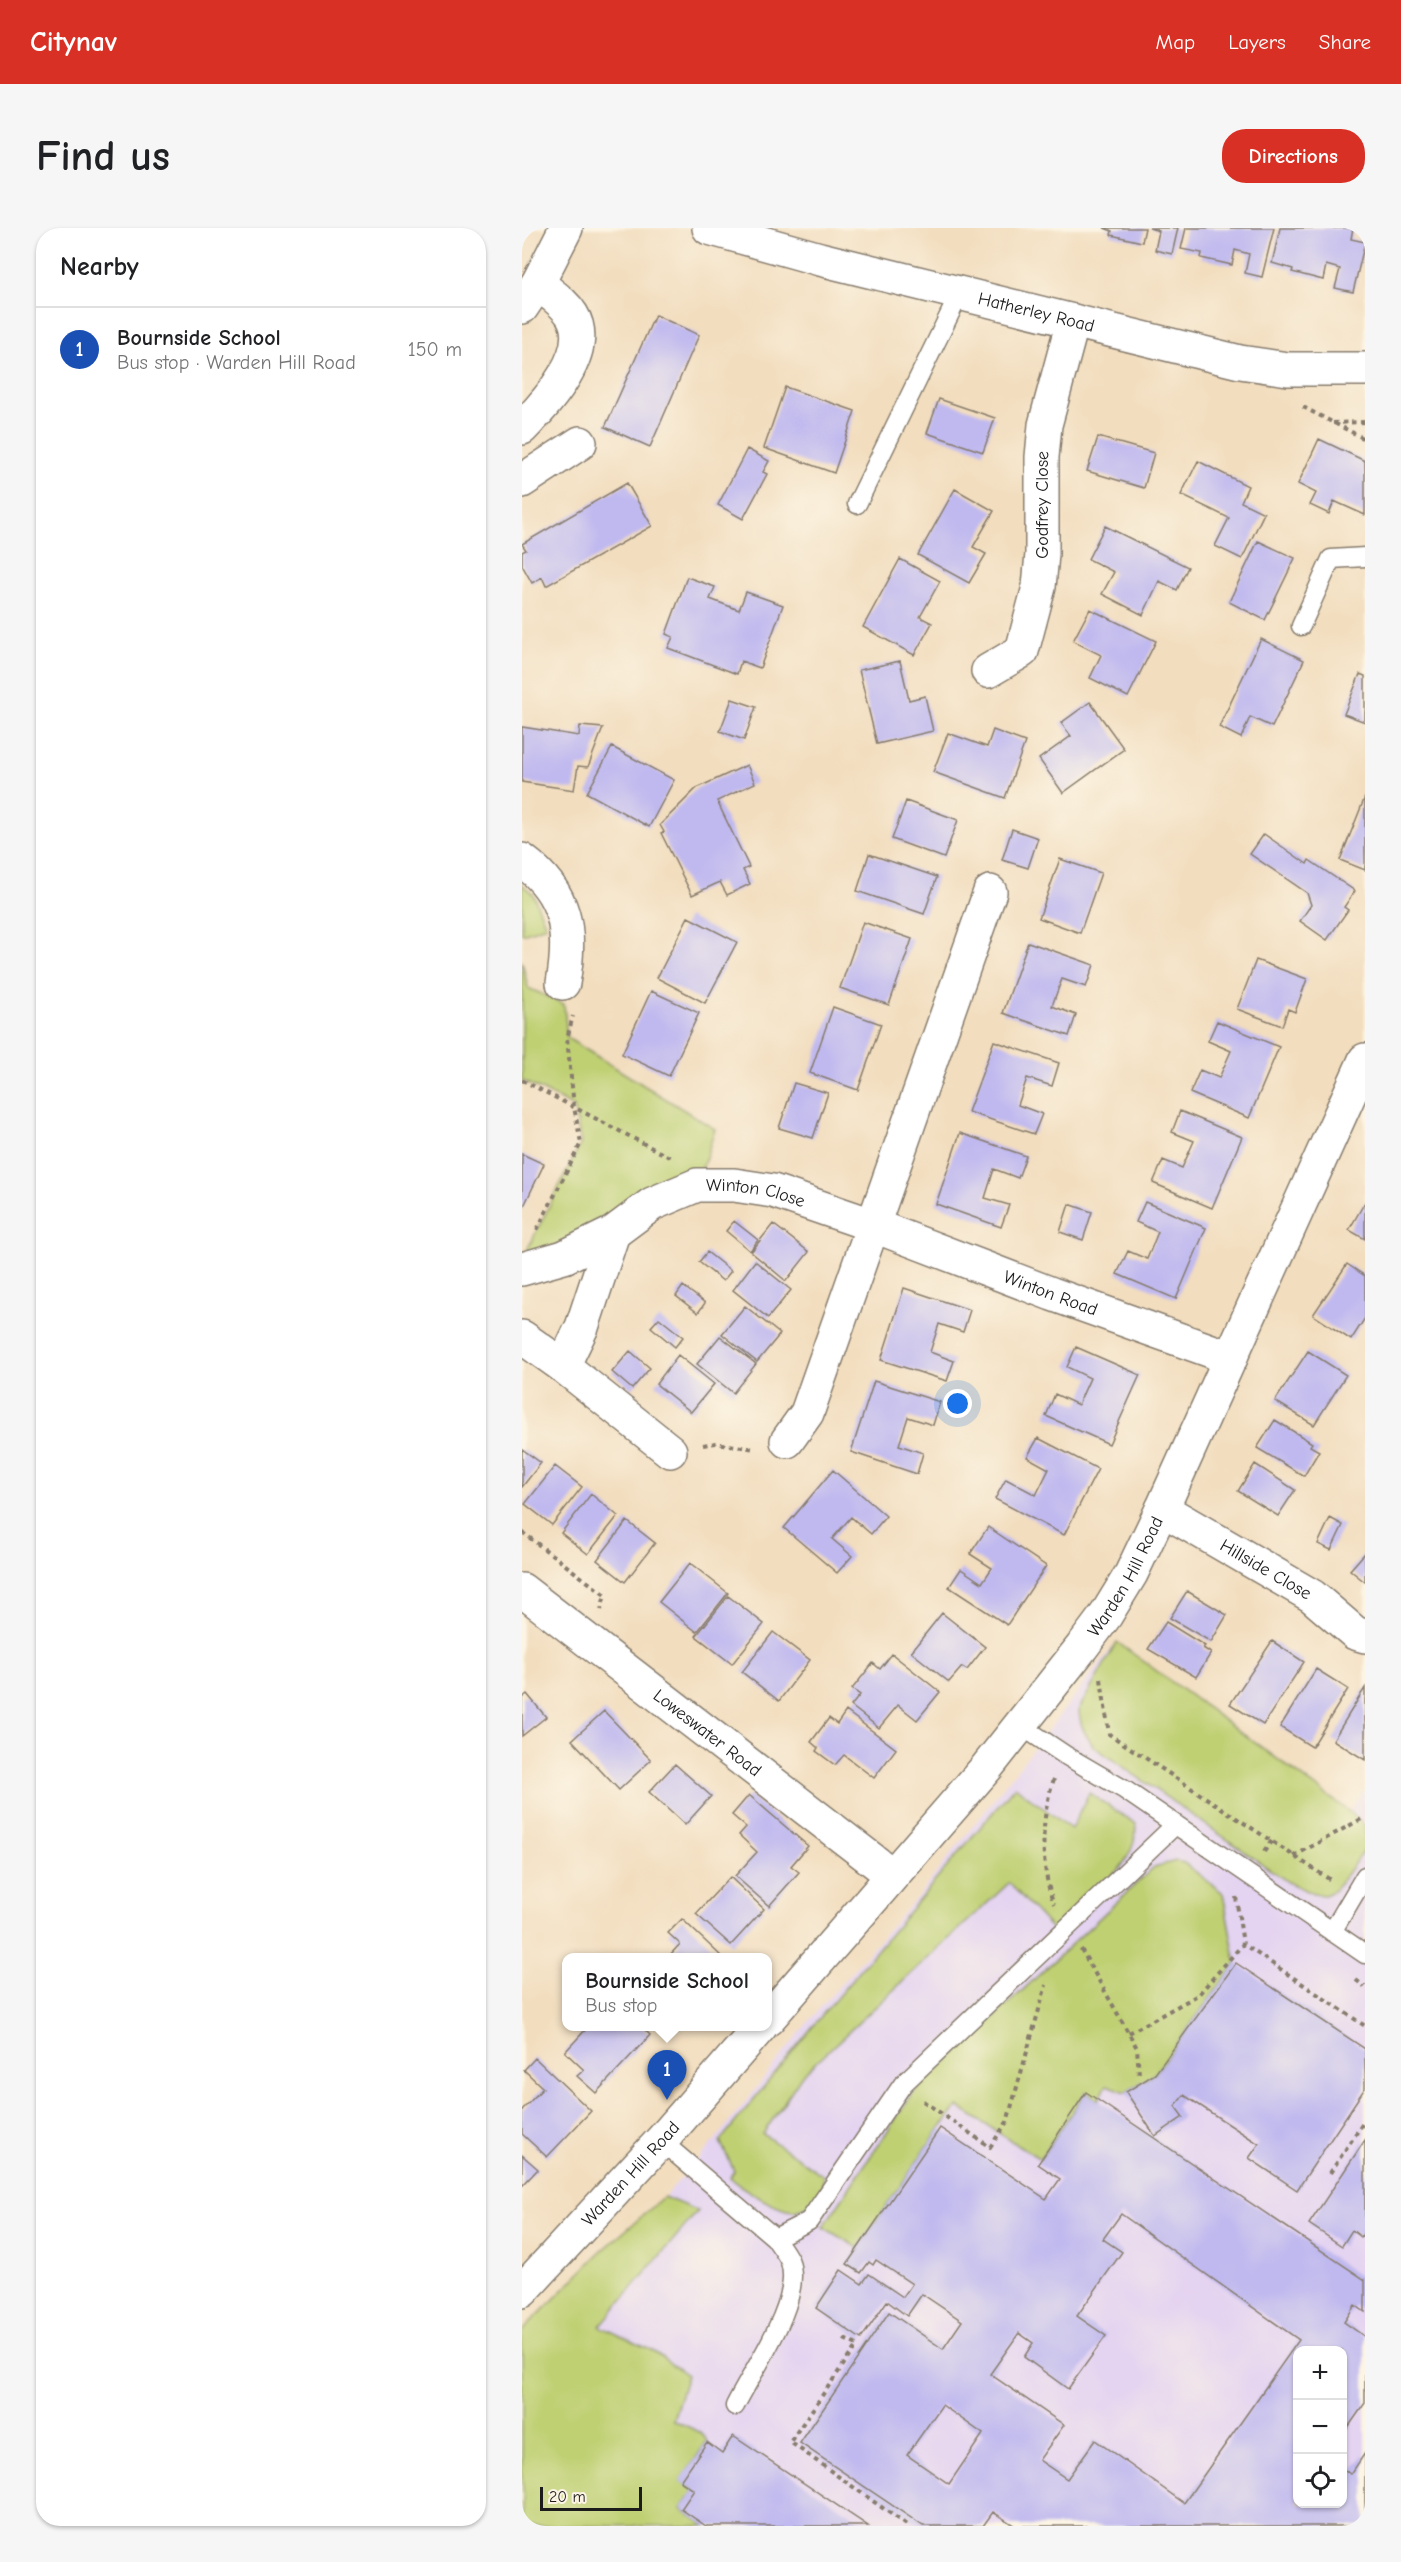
<!DOCTYPE html>
<html lang="en">
<head>
<meta charset="utf-8">
<style>
	body { margin:0; font-family:"Comic Neue",sans-serif; background:#f6f6f6; color:#202124 }
	.controls { position:absolute; right:18px; bottom:18px; display:grid; overflow:hidden; border-radius:12px; box-shadow:0 2px 4px #0004 }
	.controls button { width:54px; height:54px; display:grid; place-items:center; padding:0; border:0; border-bottom:2px solid #e0e0e0; background:#fff; color:#202124; font:30px sans-serif }
	.scale { position:absolute; left:18px; bottom:15px; width:102px; box-sizing:border-box; padding-left:6px; border:3px solid #1c1c1c; border-top:0; font-size:16px; line-height:21px; white-space:nowrap; color:#1c1c1c; -webkit-text-stroke:4px #fcf5e5; paint-order:stroke }
	.you { position:absolute; left:436px; top:1176px; width:21px; height:21px; margin:-15px; border:4px solid #fff; border-radius:50%; background:#1a73e8; box-shadow:0 0 0 9px #1a73e833 }
	.badge { display:grid; place-items:center; width:39px; height:39px; border-radius:50%; background:#d93025; color:#fff; font-size:20px; font-weight:700 }
	.pin { position:absolute; translate:-50% -50px; filter:drop-shadow(0 2px 3px #0008) }
	.pin::after { content:''; position:absolute; top:32px; width:21px; height:18px; background:inherit; clip-path:polygon(0 0,100% 0,50% 100%) }
	.popup { position:absolute; left:40px; top:1725px; width:210px; height:78px; box-sizing:border-box; display:grid; place-content:center; border-radius:12px; background:#fff; filter:drop-shadow(0 2px 4px #0005); font-size:20px; white-space:nowrap; color:#757577 }
	.popup b { font-size:22px; color:#202124 }
	.popup::after { content:''; position:absolute; left:50%; top:100%; margin-left:-12px; border:12px solid transparent; border-top-color:#fff }
	.list { margin:0; padding:0; list-style:none }
	h2 { display:flex; justify-content:space-between; align-items:center; height:78px; margin:0; padding:0 24px; font-size:26px }
	h2 small { font-size:20px; font-weight:400; color:#757577 }
	.list li { display:grid; grid-template-columns:39px 1fr auto; gap:18px; align-items:center; box-sizing:border-box; height:84px; padding:0 24px; border-top:2px solid #e0e0e0 }
	.list b { display:block; font-size:22px; white-space:nowrap }
	.list p { margin:0; font-size:20px; white-space:nowrap; color:#757577 }
	.list em { font-size:20px; font-style:normal; color:#757577 }
	.icon { flex:none; width:33px; height:33px; fill:none; stroke:currentColor; stroke-width:2; stroke-linecap:round; stroke-linejoin:round }
	.map { position:relative; flex:none; width:843px; height:2298px; overflow:hidden; border-radius:24px }
	header { display:flex; align-items:center; gap:36px; box-sizing:border-box; height:84px; padding:0 30px; background:#d93025; color:#fff }
	header strong { font-size:28px }
	nav { display:flex; gap:33px; margin-inline-start:auto; font-size:21px }
	.intro { display:flex; align-items:center; justify-content:space-between; box-sizing:border-box; height:144px; padding:0 36px }
	h1 { margin:0; font-size:42px }
	.button { padding:15px 27px; border-radius:24px; background:#d93025; color:#fff; font-size:21px; font-weight:700 }
	main { display:flex; gap:36px; padding:0 36px }
	aside { flex:1; background:#fff; border-radius:24px; box-shadow:0 2px 4px #0004 }
	.map>svg:first-child { display:block }
</style>
</head>
<body>
<header>
<strong>Citynav</strong>
<nav><a>Map</a><a>Layers</a><a>Share</a></nav>
</header>
<div class="intro"><h1>Find us</h1><a class="button">Directions</a></div>
<main>
<aside>
<h2>Nearby<small></small></h2>
<ul class="list">
<li><span class="badge" style="background:#1a4fb4">1</span><div><b>Bournside School</b><p>Bus stop · Warden Hill Road</p></div><em>150 m</em></li>
</ul>
</aside>
<div class="map">
<svg width="843" height="2298" viewBox="0 0 843 2298">
	<rect width="100%" height="100%" fill="#fcf5e5"/>
	<filter id="ink" filterUnits="userSpaceOnUse"><feTurbulence type="fractalNoise" baseFrequency=".0167" numOctaves="2"/><feDisplacementMap in="SourceGraphic" scale="12" xChannelSelector="R" yChannelSelector="G"/><feConvolveMatrix kernelMatrix="1 2 1 2 8 2 1 2 1" color-interpolation-filters="sRGB"/></filter>
	<filter id="wash" filterUnits="userSpaceOnUse"><feTurbulence type="fractalNoise" baseFrequency=".008" numOctaves="4" result="noise"/><feDisplacementMap in="SourceGraphic" scale="24" xChannelSelector="R" yChannelSelector="G"/><feGaussianBlur stdDeviation="1.35" result="paint"/><feColorMatrix in="noise" values="0 0 0 0 0 0 0 0 0 0 0 0 0 0 0 0 0 1.4 0 .05"/><feComposite in="paint" operator="in"/></filter>
	<g filter="url(#wash)">
		<rect width="100%" height="100%" fill="#f2ddbe"/>
		<path fill="#e4d3f1" fill-rule="evenodd" d="M595,1414l233,169 15,-22v737h-843v-195l79,-79 63,-55 49,-54 100,-127 106,-121zM776,2122h44v154h-44z"/>
		<path fill="#bfd073" stroke="#6e7648" stroke-width="1.5" d="M0,656l11,10 13,32 -24,8z
			M0,733l6,27 36,16 3,34 148,91 -18,56 -175,75 59,-117 -7,-36 -52,-27z
			M595,1414l233,170 15,14v23l-30,41 -10,5 -12,-1 -25,-12 -195,-136c-8,-12 -14,-22 -14,-37z
			M493,1558l56,43 18,-36 47,31c0,18 -5,29 -15,43l-68,63 -44,-47 -207,192 -39,59 61,42 -3,17 -8,12c-6,2 -13,5 -19,6 -16,0 -53,-23 -64,-34l4,-6 -14,-30 98,-121z
			M654,1633l8,2 39,30 13,70 -81,111 -29,18 -19,-7 -9,15 -12,-8 -46,67 -82,-52 -18,21 -82,120 -35,-21 90,-134 241,-226z
			M142,1969l34,14 -98,115 53,25 34,24 -14,45 29,13 5,8 -26,40 13,9 -13,19 25,17h-184v-195l79,-79z"/>
		<g id="blocks">
			<path fill="#c0b9ef" fill-rule="evenodd" d="M582,0h41l-3,14 -31,-7 1,-4z
				M627,0h29l-6,26 -17,-4 4,-19z
				M664,0h88l-12,49 -17,-4 4,-19 -14,-4 -3,15 -31,-7 1,-5 -21,-4z
				M758,0h73l-2,11 14,3 -12,50 -18,-4 5,-19 -14,-4 -3,15 -31,-8 1,-3 -21,-6z
				M133,87l44,20 -49,112 -45,-20z
				M263,159l70,24 -21,62 -70,-25z
				M417,171l56,19 -12,34 -56,-19z
				M576,209l56,16 -10,35 -57,-17z
				M797,211l46,22v54l-31,-14 -5,13 -19,-9 6,-12 -18,-9z
				M225,221l22,12 -6,11 4,2 -24,45 -25,-14z
				M676,233l50,25 -7,16 23,11 -22,46 -27,-13 14,-28 -48,-23z
				M105,255l25,43 -106,60 -4,-9 -10,6 -10,-18v-13l4,-2 -4,-6z
				M433,261l39,22 -21,36 13,7 -17,29 -51,-28z
				M583,298l83,41 -11,23 -18,-9 -16,34 -41,-21 12,-22 -26,-13z
				M736,313l37,17 -30,62 -36,-18z
				M378,331l40,22 -20,36 12,6 -18,32 -51,-28z
				M165,349l28,10 -5,12 29,11 7,-18 37,13 -23,63 -19,-7 -4,13 -69,-26 5,-11 -7,-3z
				M568,381l66,32 -28,56 -38,-19 11,-23 -28,-14z
				M739,411l43,21 -32,67 -22,-10 -9,21 -22,-11z
				M378,433l9,39 16,-4 8,35 -56,13 -18,-74z
				M838,446l5,2v46l-21,-8z
				M210,471l24,8 -12,33 -24,-9z
				M568,474l34,47 -61,44 -24,-34 32,-23 -10,-13z
				M58,498l23,2 -15,39 -10,-1 -4,24 -52,-8v-55l57,9z
				M471,502l32,12 -20,56 -72,-26 15,-39 39,14z
				M90,519l62,33 -25,47 -62,-34z
				M225,537l8,18 -38,18 32,66 -6,3 7,14 -23,11 -7,-13 -28,13 -31,-62 3,-1 -4,-7 37,-37z
				M843,569v73l-25,-10z
				M384,573l52,19 -14,38 -52,-19z
				M490,601l26,9 -10,30 -26,-8z
				M742,606l43,30 2,-4 46,31 -11,16 4,3 -21,30 -27,-19 11,-16 -4,-12 -57,-39z
				M347,626l68,23 -13,37 -67,-23z
				M538,631l41,14 -21,60 -41,-15z
				M166,689l49,25 -32,61 -48,-25z
				M341,694l49,17 -23,66 -49,-17z
				M506,714l66,23 -8,22 -24,-8 -5,13 -5,14 24,9 -7,21 -66,-23z
				M734,732l51,19 -12,33 -7,-3 -6,17 -45,-17z
				M129,763l48,22 -30,63 -47,-22z
				M311,779l48,17 -23,66 -48,-17z
				M695,793l62,26 -30,71 -59,-25 10,-23 19,8 12,-27 -23,-10z
				M472,813l65,22 -7,23 -25,-8 -9,27 24,9 -8,20 -66,-22z
				M272,855l34,10 -15,45 -34,-10z
				M658,883l62,26 -30,71 -59,-25 10,-23 19,8 12,-27 -22,-9z
				M438,905l66,23 -8,22 -24,-9 -4,13 -5,16 24,7 -8,22 -65,-23z
				M0,926l22,10 -22,46z
				M623,974l61,26 -30,71 -59,-25 11,-23 19,8 11,-27 -22,-10z
				M843,974v37l-16,-9z
				M547,976l23,8 -9,28 -23,-8z
				M212,993l24,19 -8,11 -24,-20z
				M251,996l36,28 -23,29 -35,-29z
				M185,1024l24,19 -8,10 -24,-19z
				M233,1033l36,29 -23,28 -35,-28z
				M825,1036l18,12v42l-14,22 -38,-25z
				M161,1058l22,17 -7,10 -22,-17z
				M382,1060l66,22 -7,22 -24,-8 -9,28 24,9 -7,20 -66,-21z
				M223,1078l35,28 -23,28 -35,-28z
				M137,1090l24,19 -8,10 -24,-20z
				M198,1108l36,28 -23,29 -36,-29z
				M554,1119l64,28 -31,69 -63,-28 9,-22 23,11 12,-27 -23,-11z
				M108,1123l20,17 -18,21 -20,-17z
				M786,1123l38,24 -32,50 -39,-24z
				M156,1127l36,29 -23,28 -35,-28z
				M352,1153l66,21 -7,23 -25,-8 -9,28 24,8 -6,21 -66,-22z
				M753,1192l37,23 -2,3 9,5 -15,25 -47,-28z
				M516,1210l60,31 -34,66 -69,-36 11,-20 30,16 13,-26 -22,-12z
				M0,1221l19,14 -19,24z
				M733,1236l40,26 -17,26 -40,-25z
				M33,1238l27,21 -30,38 -27,-21z
				M311,1242l53,46 -15,18 -20,-17 -19,22 20,17 -15,17 -53,-45z
				M69,1266l27,22 -30,38 -27,-21z
				M808,1290l13,7 -12,25 -13,-6z
				M105,1293l28,22 -30,39 -28,-22z
				M466,1299l58,39 -39,59 -58,-38 12,-18 21,14 10,-15 -22,-14z
				M843,1325v29l-15,-12z
				M168,1335l38,30 -31,39 -38,-30z
				M665,1363l40,24 -16,27 -41,-24z
				M206,1368l36,28 -32,40 -36,-28z
				M420,1385l43,34 -18,23 -5,-3 -13,15 -38,-30z
				M644,1394l39,24 -2,2 8,5 -15,24 -48,-28z
				M251,1404l37,28 -31,41 -37,-29z
				M750,1413l32,21 -41,63 -33,-21z
				M370,1426l48,38 -23,28 -19,-15 -19,23 -28,-22 9,-11 -8,-6 21,-26 7,6z
				M794,1441l32,20 -36,58 -32,-20z
				M843,1460v72l-32,-20z
				M5,1466l19,23 -24,19v-38z
				M82,1483l47,49 -32,30 -47,-50z
				M324,1483l50,38 -22,29 -30,-23 -9,10 -19,-14 2,-3 -7,-6 18,-24 8,6z
				M153,1536l36,32 -26,29 -36,-33z
				M227,1567l59,51 -17,20 8,6 -30,34 -34,-30 22,-24 -18,-17 7,-8 -14,-12z
				M208,1649l34,32 -33,36 -35,-31z
				M160,1691l38,36 -2,3 -49,-2 11,-12 -12,-11z
				M714,1735l129,86v39l-68,102 -48,-32 10,-14 -75,-49 -9,11 8,11 -28,19 -29,-44 29,-18z
				M67,1798h52l9,9 -54,58 -19,-17 7,-6 -19,-18z
				M13,1830l56,53 -44,46 -25,-23v-24l21,-22 -19,-18z
				M564,1864l279,188v32l-10,-7 -11,17 21,15v66l-23,33v-86h-44v154h44v-35l9,5 14,-21v73h-350l-22,-14 -10,14h-60l-123,-83 89,-131 54,37 19,-28 -40,-27 -15,22 -20,-15 -26,38 -45,-31 25,-38 21,14 7,-10 34,23 9,-13 -36,-24 -3,5 -4,-3 -8,11 -14,-9 93,-136 106,71 14,-20 -22,-15zM599,1986l178,126 -115,163 -89,-63 -28,39 -28,-19 25,-35 -74,-51 29,-41 14,10 -9,14 44,32 38,-53 -29,-20 45,-64 -19,-13zM420,2177l41,29 -34,50 -42,-29z
				M843,1912v91l-4,6 -9,-7 -10,16 -33,-22z
				M0,1927l16,14 -16,17z
				M211,2208l135,90h-162l-25,-17 13,-19 -14,-9 27,-39 15,11z"/>
		</g>
	</g>
	<g filter="url(#ink)">
		<use href="#blocks" fill-opacity="0" stroke="#877c6d" stroke-width="1.5"/>
		<g fill="none" stroke-linecap="round" stroke-linejoin="round">
			<defs>
				<path id="service" d="M335,276l103,-211
					M779,398l30,-67 34,-2
					M498,1497l45,30 60,35 240,164
					M810,1704l33,-56
					M139,1913l114,97
					M213,2178c17,-35 68,-105 55,-144 -3,-8 -10,-16 -15,-24l34,-17 94,-137 271,-258"/>
				<g id="minor">
					<path id="s1" d="M187,0l111,31 420,103 48,7h77"/>
					<path d="M0,79l16,-24 28,-55"/>
					<path d="M0,200c24,-24 72,-77 50,-113 -8,-13 -23,-22 -34,-32"/>
					<path d="M0,253l58,-38"/>
					<path id="s2" d="M466,443l34,-20 17,-64 3,-33v-97l3,-32 28,-104"/>
					<path d="M0,632c45,33 50,71 41,123"/>
					<path id="s3" d="M0,1041l42,-12 49,-24 39,-29 45,-19h37l39,6 99,34 180,69 179,64"/>
					<path d="M0,1109l41,29 107,85"/>
					<path d="M41,1138l19,-39 31,-94"/>
					<path d="M265,1213l20,-28 183,-521"/>
					<path id="s4" d="M640,1281l150,87 43,37 10,3"/>
					<path id="s5" d="M0,1362l370,285"/>
					<path id="s6" d="M246,1791l219,-252 95,-120 24,-32 25,-41 31,-65 203,-449"/>
					<path id="s7" d="M0,2063l139,-150 100,-115"/>
				</g>
			</defs>
			<use href="#service" stroke="#877c6d" stroke-width="21"/>
			<use href="#minor" stroke="#877c6d" stroke-width="36"/>
			<path stroke="#877c6d" stroke-width="4" stroke-dasharray="4.5 4.5" stroke-linecap="butt" d="M781,179l62,32
				M811,195l32,-1
				M0,852l151,79
				M15,1002l44,-87 -7,-36 -7,-69 6,-22
				M181,1217l13,-2 39,6
				M0,1304l83,63 -4,15
				M579,1451l8,55 223,147
				M532,1551c-14,38 -14,88 0,125
				M742,1624l8,-12
				M772,1628l71,-39
				M714,1669l7,47 122,82
				M559,1721l56,99 2,27
				M834,1752l9,7
				M607,1805l69,-38 45,-51
				M401,1873l67,46 17,-25 39,-137
				M808,1945l35,-53
				M322,2111l13,6 -67,97 118,84"/>
			<use href="#service" stroke="#fff" stroke-width="18"/>
			<use href="#minor" stroke="#fff" stroke-width="33"/>
		</g>
	</g>
	<g text-anchor="middle" stroke-width="5" stroke-linejoin="round" paint-order="stroke">
		<g font-size="18" fill="#1c1c1c" stroke="#fcf5e5">
			<text dy="6" stroke="none"><textPath href="#s1" startOffset="338">Hatherley Road</textPath></text>
			<text dy="6" stroke="none"><textPath href="#s2" startOffset="188">Godfrey Close</textPath></text>
			<text dy="6" stroke="none"><textPath href="#s3" startOffset="255">Winton Close</textPath></text>
			<text dy="6" stroke="none"><textPath href="#s3" startOffset="568">Winton Road</textPath></text>
			<text dy="6" stroke="none"><textPath href="#s4" startOffset="120">Hillside Close</textPath></text>
			<text dy="6" stroke="none"><textPath href="#s6" startOffset="570">Warden Hill Road</textPath></text>
			<text dy="6" stroke="none"><textPath href="#s5" startOffset="234">Loweswater Road</textPath></text>
			<text dy="6" stroke="none"><textPath href="#s7" startOffset="160">Warden Hill Road</textPath></text>
		</g>
	</g>
</svg>
<div class="controls">
<button>+</button>
<button>−</button>
<button><svg class="icon" aria-label="locate" viewBox="0 0 24 24"><circle cx="12" cy="12" r="6"/><path d="M12 2v4M12 18v4M2 12h4M18 12h4"/></svg></button>
</div>
<div class="scale">20 m</div>
<div class="you"></div>
<div class="pin badge" style="left:145px;top:1872px;background:#1a4fb4">1</div>
<div class="popup"><b>Bournside School</b>Bus stop</div>
</div>
</main>
</body>
</html>
